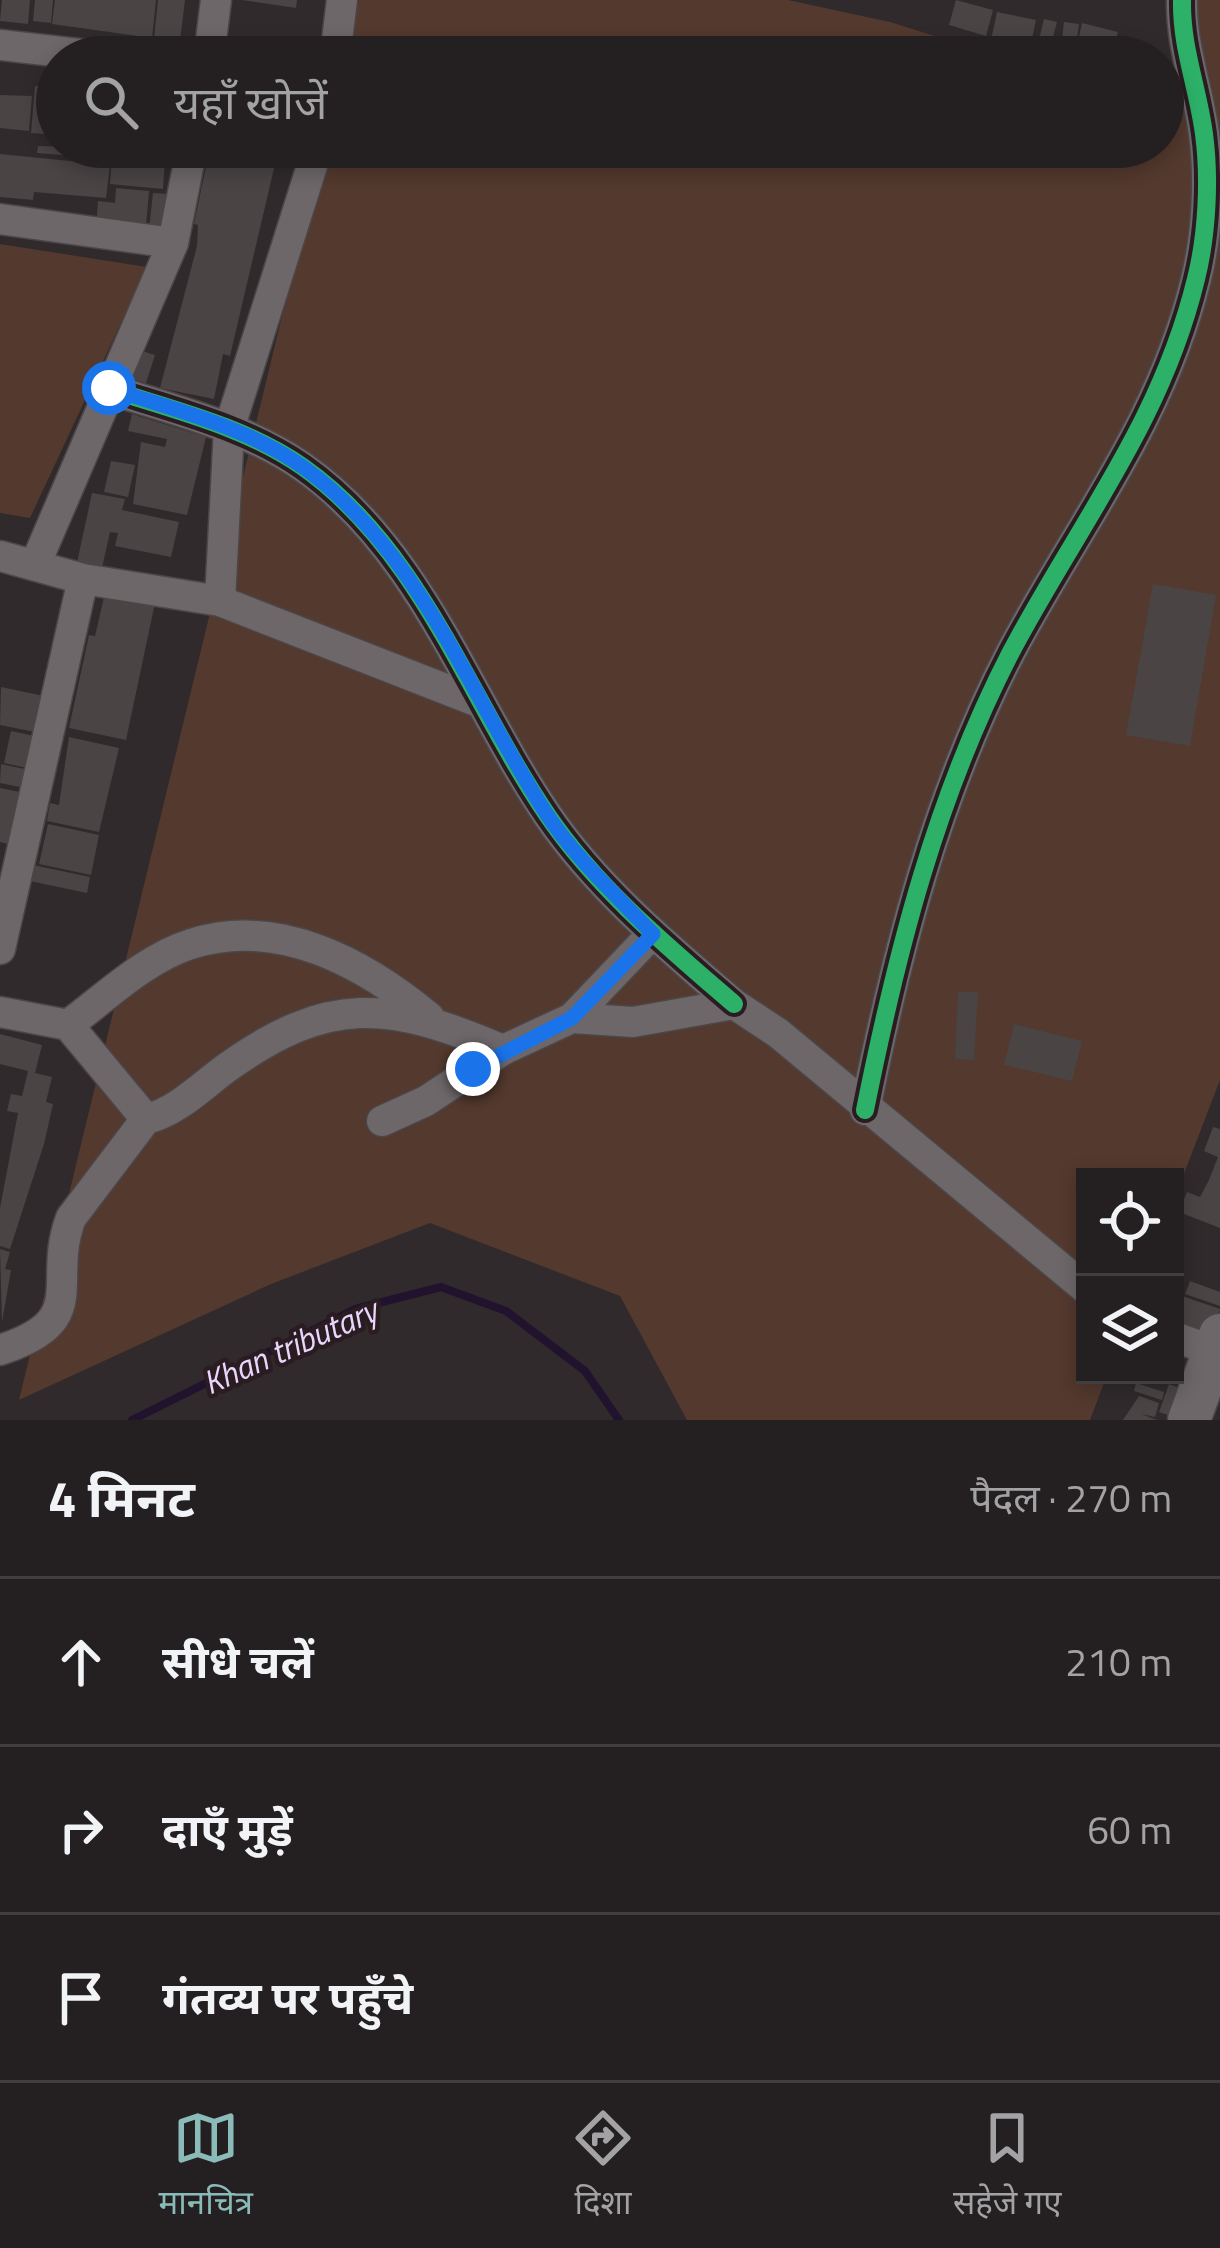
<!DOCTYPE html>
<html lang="hi">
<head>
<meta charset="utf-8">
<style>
	body { margin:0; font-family:"Titillium Web","Noto Sans Devanagari",sans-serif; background:#2c282a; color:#f1f3f6 }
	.controls { position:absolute; right:36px; bottom:36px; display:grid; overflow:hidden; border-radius:0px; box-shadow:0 6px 18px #0003 }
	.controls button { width:108px; height:108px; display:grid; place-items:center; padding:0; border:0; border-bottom:3px solid #413e3f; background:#242021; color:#f1f3f6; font:60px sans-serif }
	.stop { position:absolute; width:36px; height:36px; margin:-27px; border:9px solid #1a73e8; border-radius:50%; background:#fff }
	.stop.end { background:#1a73e8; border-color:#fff; box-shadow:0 3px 12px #0008 }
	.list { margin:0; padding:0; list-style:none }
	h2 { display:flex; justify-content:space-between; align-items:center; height:156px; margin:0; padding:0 48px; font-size:51px }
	h2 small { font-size:39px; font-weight:400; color:#a3a3a5 }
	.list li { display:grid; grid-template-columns:78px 1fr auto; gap:36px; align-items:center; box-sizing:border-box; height:168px; padding:0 48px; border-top:3px solid #413e3f }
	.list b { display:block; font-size:45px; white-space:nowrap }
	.list em { font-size:39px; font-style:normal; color:#a3a3a5 }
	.icon { flex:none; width:66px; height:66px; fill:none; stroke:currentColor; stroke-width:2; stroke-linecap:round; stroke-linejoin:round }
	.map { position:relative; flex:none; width:1220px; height:1420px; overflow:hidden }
	.search { position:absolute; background:#242021; box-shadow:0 6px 18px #0003; left:36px; right:36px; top:36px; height:132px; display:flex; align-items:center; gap:30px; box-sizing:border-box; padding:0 42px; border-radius:66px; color:#a3a3a5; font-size:45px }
	.sheet { height:660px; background:#242021 }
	nav { display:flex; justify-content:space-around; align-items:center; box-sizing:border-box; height:168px; border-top:3px solid #413e3f; background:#242021; font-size:33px; color:#a3a3a5 }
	nav a { display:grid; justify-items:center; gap:6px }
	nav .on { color:#8bbbb9 }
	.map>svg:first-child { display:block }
</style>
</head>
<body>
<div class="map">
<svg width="1220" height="1420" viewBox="0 0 1220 1420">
	<rect width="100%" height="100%" fill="#302a2c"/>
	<path fill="#53392e" d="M359,0h429l102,22 112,35h-657z
		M1195,0h25v1080l-45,117v-20h-90v198h22l-17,45h-403l-67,-124 -190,-73 -159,61 -252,116 304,-1253h840v-49h13z
		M0,244l147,23 -117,251 -30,-5z"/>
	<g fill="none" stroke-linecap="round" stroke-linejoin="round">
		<path stroke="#21122e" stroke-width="8" d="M132,1420l223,-111 86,-22 65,24 79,60 34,49"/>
	</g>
	<path fill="#4a4445" d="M2,0h28l-2,24 -28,-3z
		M35,0h18l-2,23 -18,-2z
		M55,0h101l-4,38 -100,-14z
		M158,0h27l-5,41 -26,-2z
		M242,0h55l-1,8z
		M956,0l37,10 -7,26 -37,-11z
		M997,12l39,8 -6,28 -39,-8z
		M1044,19l13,3 -8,30 -12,-4z
		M1064,22l15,2 -5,33h-14z
		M1082,23l36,9 -7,25 -35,-6z
		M35,86l22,2v47l-26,-2z
		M0,95l32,1 -3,35 -29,-3z
		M38,146l36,1v9l-37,-3z
		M122,147h48l-1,8z
		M210,147h69l-49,209 -7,-2 -9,45 -54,-11 37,-142 1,-21 -4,-1z
		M0,154l110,11 -4,33 -72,-6 -1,8 -33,-3z
		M112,155l53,4 -2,30 -53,-5z
		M116,188l33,3 -3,35 -49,-10 1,-15 17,2z
		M153,193l16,1 -4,37 -16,-2z
		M142,351l13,4 -9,28 -14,-4z
		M132,414l74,23 -19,78 -54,-11 8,-62 24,5 2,-8 -39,-8z
		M111,461l24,4 -7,32 -24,-5z
		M92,493l33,6 -3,11 57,12 -8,35 -56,-11 3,-13 -8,-1 -10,45 -25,-5z
		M1153,584l63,11 -26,151 -64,-11z
		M105,593l50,10 -29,137 -57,-12 20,-93 6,1z
		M1,687l52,11 -8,36 -45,-9z
		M11,731l28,6 -7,32 -28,-6z
		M69,737l50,11 -20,84 -52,-11 3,-18 9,2z
		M1,764l33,7 -4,18 -30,-6z
		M0,788l30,6 -14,52 -16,-4z
		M48,824l51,11 -8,40 -52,-11z
		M33,865l57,12 -3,16 -57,-12z
		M958,992h20l-4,68 -19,-1z
		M1014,1024l68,17 -10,40 -68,-16z
		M0,1034l42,11 -7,28 17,4 -6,25 7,2 -9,40 -34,105 -10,-3v-38l18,-95 -11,-2 4,-17 11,2 6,-25 -28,-7z
		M1213,1127l7,2v99l-41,-16 8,-20 13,5 9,-17 9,-23 -14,-6z
		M0,1249l10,3 -5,17 6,1 -9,52z
		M1190,1281l30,11v14l-35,-12z
		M1182,1296l38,13 -9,38 -36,-13z
		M1136,1383l28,9 -2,8 -28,-9z
		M1169,1384l18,7 -10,27 -18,-6z
		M1139,1396l20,7 -4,14 -14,-3 16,6h-34z"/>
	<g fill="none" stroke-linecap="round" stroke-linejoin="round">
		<defs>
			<path id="minor" d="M0,45l105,12
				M209,57l7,-57
				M335,57l7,-57
				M0,219l173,24
				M109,389c65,21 137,38 194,78 119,84 166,233 245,349 50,73 120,131 186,188
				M0,556l83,23 137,22 261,102
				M35,565l138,-322 19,-96
				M220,601l9,-172 89,-282
				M0,949l83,-370
				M0,1012l68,13 78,94c29,-6 56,-33 79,-50 104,-75 164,-68 278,-19
				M572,1018l61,4 101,-18 44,29 307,255
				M68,1025c38,-28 78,-67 123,-81 87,-28 173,19 238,73
				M865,1110c32,-159 71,-313 146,-458 67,-127 150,-229 185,-373 11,-44 14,-100 8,-145 -6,-46 -23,-87 -22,-134
				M382,1121l44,-20 77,-51 69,-32 81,-85
				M1175,1337l38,14
				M0,1350c93,-30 46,-66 71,-132l75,-99"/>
			<path id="secondary" d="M1189,1420l31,-85"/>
		</defs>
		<use href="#minor" stroke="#4c4648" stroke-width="33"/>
		<use href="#secondary" stroke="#4c4648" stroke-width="45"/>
		<use href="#minor" stroke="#6d6769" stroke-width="30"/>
		<use href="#secondary" stroke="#6d6769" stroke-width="42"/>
		<defs>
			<path id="cycleway" d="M109,389c65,21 137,38 194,78 119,84 166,233 245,349 50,73 120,131 186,188
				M865,1110c32,-159 71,-313 146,-458 67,-127 150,-229 185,-373 11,-44 14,-100 8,-145 -6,-46 -23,-87 -22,-134"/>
		</defs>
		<use href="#cycleway" stroke="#2a1c21" stroke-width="26"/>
		<use href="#cycleway" stroke="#2db169" stroke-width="18"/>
	</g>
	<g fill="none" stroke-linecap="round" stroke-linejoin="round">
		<path stroke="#1a73e8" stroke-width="15" d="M109,388c65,22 138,39 194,79 116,83 167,228 241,343 30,47 71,84 109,124l-81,84 -99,51"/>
	</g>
	<g text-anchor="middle" stroke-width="9" stroke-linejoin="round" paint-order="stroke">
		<g font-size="33" font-style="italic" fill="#e8d6fc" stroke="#2a1c21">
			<text transform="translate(290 1346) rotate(-24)" y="12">Khan tributary</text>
		</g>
	</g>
</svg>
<div class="controls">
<button><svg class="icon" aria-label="locate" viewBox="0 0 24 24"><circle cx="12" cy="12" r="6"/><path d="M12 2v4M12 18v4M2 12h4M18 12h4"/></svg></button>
<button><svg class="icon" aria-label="layers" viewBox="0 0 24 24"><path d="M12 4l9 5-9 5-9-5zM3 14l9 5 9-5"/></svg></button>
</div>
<div class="stop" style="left:109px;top:388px"></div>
<div class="stop end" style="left:473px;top:1069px"></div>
<div class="search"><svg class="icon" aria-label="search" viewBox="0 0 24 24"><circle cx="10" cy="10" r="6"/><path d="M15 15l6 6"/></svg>यहाँ खोजें</div>
</div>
<section class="sheet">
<h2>4 मिनट<small>पैदल · 270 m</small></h2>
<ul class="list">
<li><svg class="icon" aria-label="ahead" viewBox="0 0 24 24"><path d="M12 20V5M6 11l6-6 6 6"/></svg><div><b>सीधे चलें</b></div><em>210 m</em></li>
<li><svg class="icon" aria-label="right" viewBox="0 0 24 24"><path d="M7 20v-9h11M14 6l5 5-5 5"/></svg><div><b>दाएँ मुड़ें</b></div><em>60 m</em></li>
<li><svg class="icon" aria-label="arrive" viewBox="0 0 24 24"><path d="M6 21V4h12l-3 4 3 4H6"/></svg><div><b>गंतव्य पर पहुँचे</b></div></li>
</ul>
</section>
<nav>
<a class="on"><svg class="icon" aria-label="map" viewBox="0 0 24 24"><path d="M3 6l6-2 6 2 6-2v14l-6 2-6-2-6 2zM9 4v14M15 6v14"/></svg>मानचित्र</a>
<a><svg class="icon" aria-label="directions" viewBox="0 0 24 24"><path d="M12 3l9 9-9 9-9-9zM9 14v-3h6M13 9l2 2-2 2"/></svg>दिशा</a>
<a><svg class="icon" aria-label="saved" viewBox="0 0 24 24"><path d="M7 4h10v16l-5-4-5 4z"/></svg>सहेजे गए</a>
</nav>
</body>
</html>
